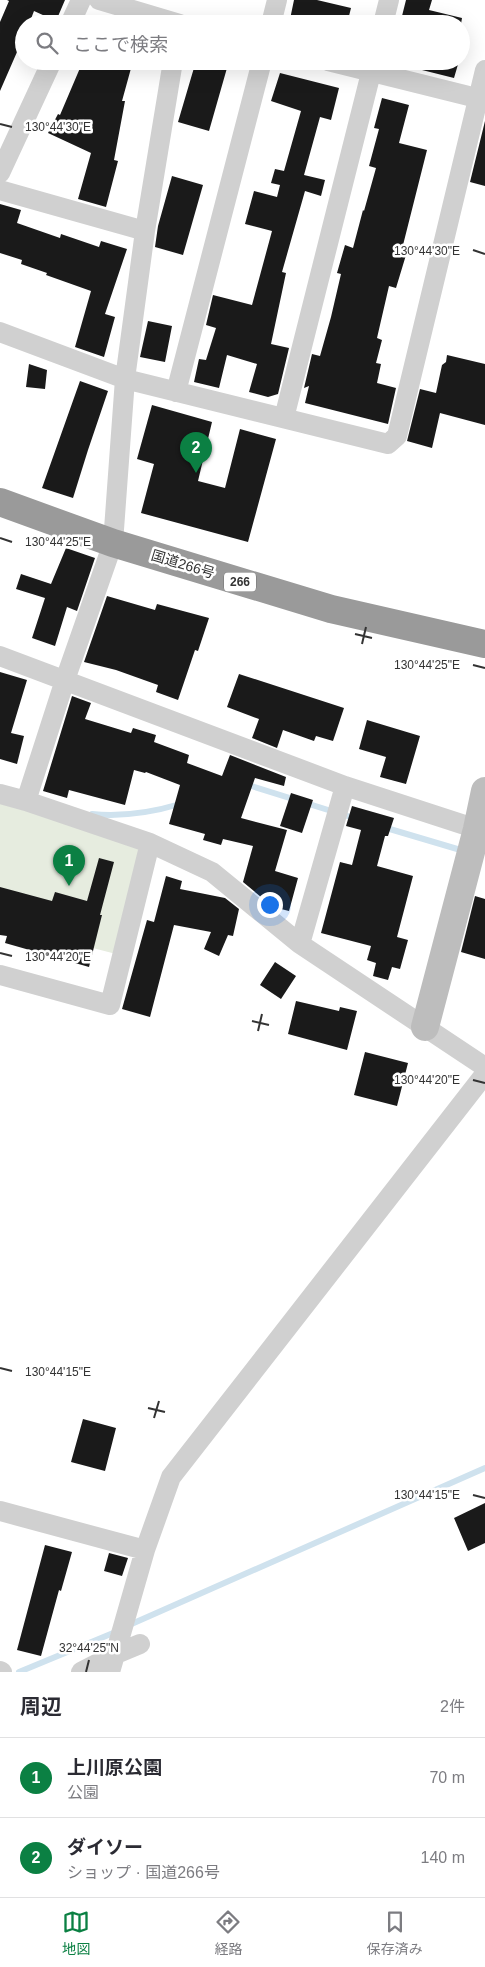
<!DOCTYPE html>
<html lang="ja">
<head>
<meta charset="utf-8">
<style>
	body { margin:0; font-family:Arial,"Noto Sans JP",sans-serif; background:#f2f2f3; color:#2b2b33 }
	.you { position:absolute; left:269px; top:904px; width:18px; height:18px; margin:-12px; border:4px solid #fff; border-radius:50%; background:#1a73e8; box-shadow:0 0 0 8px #1a73e833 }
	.badge { display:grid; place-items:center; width:32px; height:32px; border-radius:50%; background:#0b8043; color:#fff; font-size:16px; font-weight:700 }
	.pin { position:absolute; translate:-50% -41px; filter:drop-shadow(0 1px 2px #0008) }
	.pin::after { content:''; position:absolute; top:26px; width:18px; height:15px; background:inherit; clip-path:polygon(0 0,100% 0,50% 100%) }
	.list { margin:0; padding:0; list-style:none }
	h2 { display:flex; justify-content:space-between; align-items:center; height:65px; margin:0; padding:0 20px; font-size:21px }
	h2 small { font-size:16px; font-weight:400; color:#7c7c81 }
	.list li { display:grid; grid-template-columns:32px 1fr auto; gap:15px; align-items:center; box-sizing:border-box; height:80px; padding:0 20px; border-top:1px solid #e1e1e2 }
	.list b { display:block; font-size:19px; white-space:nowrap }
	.list p { margin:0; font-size:16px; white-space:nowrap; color:#7c7c81 }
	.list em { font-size:16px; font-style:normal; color:#7c7c81 }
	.icon { flex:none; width:28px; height:28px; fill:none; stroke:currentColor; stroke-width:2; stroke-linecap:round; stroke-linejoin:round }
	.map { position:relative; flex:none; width:485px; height:1672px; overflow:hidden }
	.search { position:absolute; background:#fff; box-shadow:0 5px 20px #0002; left:15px; right:15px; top:15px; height:55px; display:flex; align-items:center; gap:12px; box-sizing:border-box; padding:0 18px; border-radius:28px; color:#7c7c81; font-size:19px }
	.sheet { height:225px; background:#fff }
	nav { display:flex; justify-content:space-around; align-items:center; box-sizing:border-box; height:70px; border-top:1px solid #e1e1e2; background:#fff; font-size:14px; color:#7c7c81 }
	nav a { display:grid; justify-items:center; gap:2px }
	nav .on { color:#0b8043 }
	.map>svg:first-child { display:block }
</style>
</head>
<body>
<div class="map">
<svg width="485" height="1672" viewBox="0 0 485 1672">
	<rect width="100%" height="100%" fill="#fff"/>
	<path fill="#e6ecdf" d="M0,803l149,44 -33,107 -116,-30z"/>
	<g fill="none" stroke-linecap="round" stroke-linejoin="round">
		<path stroke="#cfe2ee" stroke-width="6" d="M245,784l112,35
			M92,814c31,3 58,-1 88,-10
			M383,827l81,24
			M127,1626l358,-158
			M19,1672l99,-41"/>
	</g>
	<path fill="#1a1a1a" d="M7,0h58l-9,21 -22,-10 -5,13h-5v12l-24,55v-69l9,-21z
		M294,0h23l34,8 -4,16h-58z
		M406,0h26l-3,10 33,8 -1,6h-61z
		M83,61h50l-11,40h3l-11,59 4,1 -12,46 -28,-8 13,-46 -43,-20 10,-19 2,1z
		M196,61h33l-20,70 -31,-9z
		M411,61h48l-5,17 -44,-11z
		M280,73l59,15 -8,32 -11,-3 -16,58 21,5 -4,16 -16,-5 -23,81 4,1 -15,71 18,4 -11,46 -10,3 -19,-5 8,-28 -30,-9 -8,33 -25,-6 5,-23 7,1 10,-32 -10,-3 7,-30 39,10 20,-74 -27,-7 9,-33 23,6 3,-12 -9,-2 4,-14 9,2 17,-60 -30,-10z
		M382,98l27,7 -10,38 28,7 -26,103 5,2 -10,33 -7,-2 -12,52 5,2 -6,23 5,1 -4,19 19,5 -8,36 -83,-21 4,-17 -5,2 8,-34 8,2 11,-39 10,-43 -4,-1 8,-28 8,3 10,-38 1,1 12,-43 -7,-2 10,-37 -5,-1z
		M485,121v65l-15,-4z
		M172,176l31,9 -20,70 -28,-8 3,-21z
		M0,204l21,6 -4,13 43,15 1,-4 38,13 2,-6 26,8 -22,65 10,3 -11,40 -29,-10 16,-56 -45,-16 1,-2 -26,-9 1,-4 -22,-7z
		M148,321l24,5 -7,36 -25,-5z
		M447,355l38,9v61l-45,-12 -8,35 -25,-7 13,-52 16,4 6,-28 4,-3z
		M29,364l18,6 -2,19 -19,-2z
		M80,381l28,10 -20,59 -15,48 -31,-10z
		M152,405l60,17 -14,59 27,7 15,-59 36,10 -28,103 -107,-29 13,-49 -17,-5z
		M66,548l29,10 -18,53 -10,-4 -12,39 -23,-8 13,-40 -29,-9 5,-15 30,10z
		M107,596l48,14 2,-6 52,14 -11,33 -3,-1 -17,50 -22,-8 2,-7 -42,-15 -32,-8z
		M0,672l27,8 -16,53 13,3 -7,28 -17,-5z
		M239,674l105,34 -11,33 -17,-5 -2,5 -31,-11 -6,18 -25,-10 7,-19 -32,-12z
		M72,696l19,7 -6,16 46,14 2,-5 23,7 -2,7 35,13 -2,8 35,13 8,-21 56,22 -2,9 -29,-8 -14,40 46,12 -12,41 23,7 -9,33 -16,-4 -30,-25 10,-36 -30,-7 -2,6 -18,-5 2,-6 -36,-10 11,-39 -34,-13 -1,1 -11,-3 -9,35 -56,-15 -2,8 -24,-7z
		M367,720l53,16 -14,48 -26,-7 6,-20 -27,-8z
		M291,793l22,7 -11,33 -22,-7z
		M352,806l42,12 -6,18h-3l-8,30 36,10 -16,61 11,3 -8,29 -8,-2 -4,13 -15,-4 3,-13 -9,-3 4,-14 -50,-13 19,-71 12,3 9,-35 -15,-4z
		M99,858l15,4 -14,53h2l-13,52 -84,-24 2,-7 -7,-1v-48l52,14 3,-9 32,9z
		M166,876l16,5 -2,8 45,9 14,11 -6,27 -5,-1 -9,21 -15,-7 7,-17 -37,-7 -24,92 -28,-8 25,-89 7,2z
		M475,896l10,3v60l-24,-7z
		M275,962l21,14 -15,23 -21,-14z
		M296,1001l43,10 1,-4 17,4 -10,39 -59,-16z
		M365,1052l43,11 -11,43 -43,-11z
		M83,1419l33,9 -11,43 -34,-9z
		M485,1503v40l-17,8 -14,-33z
		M45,1545l27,7 -11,39 -2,-1 -18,66 -24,-6z
		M109,1553l19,5 -6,18 -18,-5z"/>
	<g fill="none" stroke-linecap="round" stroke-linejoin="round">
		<path stroke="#d0d0d0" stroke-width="20" d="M99,0l81,24
			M70,24l11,-24
			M271,24l6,-24
			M383,24l6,-24
			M328,61l157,39
			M0,173l52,-112
			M0,190l145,41
			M0,332l125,47 263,65 9,-8 88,-366
			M176,392l86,-331
			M284,418l90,-357
			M0,656l345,130 132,43
			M0,794l26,7 124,42 62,29 88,72 185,123
			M26,801l39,-121 48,-137 12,-164 20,-148 28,-170
			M300,944l45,-158
			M0,975l110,30 40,-162
			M0,1511l145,39
			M0,1671l2,1
			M81,1672l35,-18 24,-10
			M110,1672l35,-122 26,-73 314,-403"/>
		<path stroke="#bdbdbd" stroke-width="28" d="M425,1027l52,-198 8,-38"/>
		<path stroke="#9a9a9a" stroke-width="28" d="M0,502l113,41 218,66 154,35"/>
	</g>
	<path fill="none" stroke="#333" stroke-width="2" d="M0,124l12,3M473,250l12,4M0,538l12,4M355,634l17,4M362,644l4,-17M473,665l12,3M0,953l12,3M252,1021l17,4M258,1031l4,-17M473,1080l12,3M0,1368l12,3M148,1408l17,4M154,1418l5,-17M473,1495l12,3M86,1672l3,-12"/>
	<g text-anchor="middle" stroke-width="5" stroke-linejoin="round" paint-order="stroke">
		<rect fill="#fff" stroke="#707070" stroke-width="1" x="224" y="572.5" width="32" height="19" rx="4"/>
		<g font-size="12" font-weight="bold" fill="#333">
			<text x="240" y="586">266</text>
		</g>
		<g font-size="14" fill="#333" stroke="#fff">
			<text transform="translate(183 564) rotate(17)" y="5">国道266号</text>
		</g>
	</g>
	<g font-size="12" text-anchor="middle" fill="#333" stroke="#fff" stroke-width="5" stroke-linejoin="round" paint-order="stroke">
		<text x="58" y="131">130°44'30"E</text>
		<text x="427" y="255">130°44'30"E</text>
		<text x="58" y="546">130°44'25"E</text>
		<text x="427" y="669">130°44'25"E</text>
		<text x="58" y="961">130°44'20"E</text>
		<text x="427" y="1084">130°44'20"E</text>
		<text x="58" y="1376">130°44'15"E</text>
		<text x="427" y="1499">130°44'15"E</text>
		<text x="89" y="1652">32°44'25"N</text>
	</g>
</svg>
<div class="you"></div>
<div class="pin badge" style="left:69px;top:886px">1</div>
<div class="pin badge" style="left:196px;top:473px">2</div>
<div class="search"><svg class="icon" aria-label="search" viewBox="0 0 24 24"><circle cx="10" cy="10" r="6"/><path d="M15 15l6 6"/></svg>ここで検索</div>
</div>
<section class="sheet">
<h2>周辺<small>2件</small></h2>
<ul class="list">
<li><span class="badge">1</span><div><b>上川原公園</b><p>公園</p></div><em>70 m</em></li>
<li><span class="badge">2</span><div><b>ダイソー</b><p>ショップ · 国道266号</p></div><em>140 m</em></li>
</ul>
</section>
<nav>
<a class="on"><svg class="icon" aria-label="map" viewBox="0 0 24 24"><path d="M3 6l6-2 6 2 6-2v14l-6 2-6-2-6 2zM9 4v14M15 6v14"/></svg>地図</a>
<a><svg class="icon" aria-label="directions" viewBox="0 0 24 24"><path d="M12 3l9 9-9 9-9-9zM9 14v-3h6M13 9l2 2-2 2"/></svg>経路</a>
<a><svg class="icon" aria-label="saved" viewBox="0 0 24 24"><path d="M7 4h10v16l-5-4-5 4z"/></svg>保存済み</a>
</nav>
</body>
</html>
